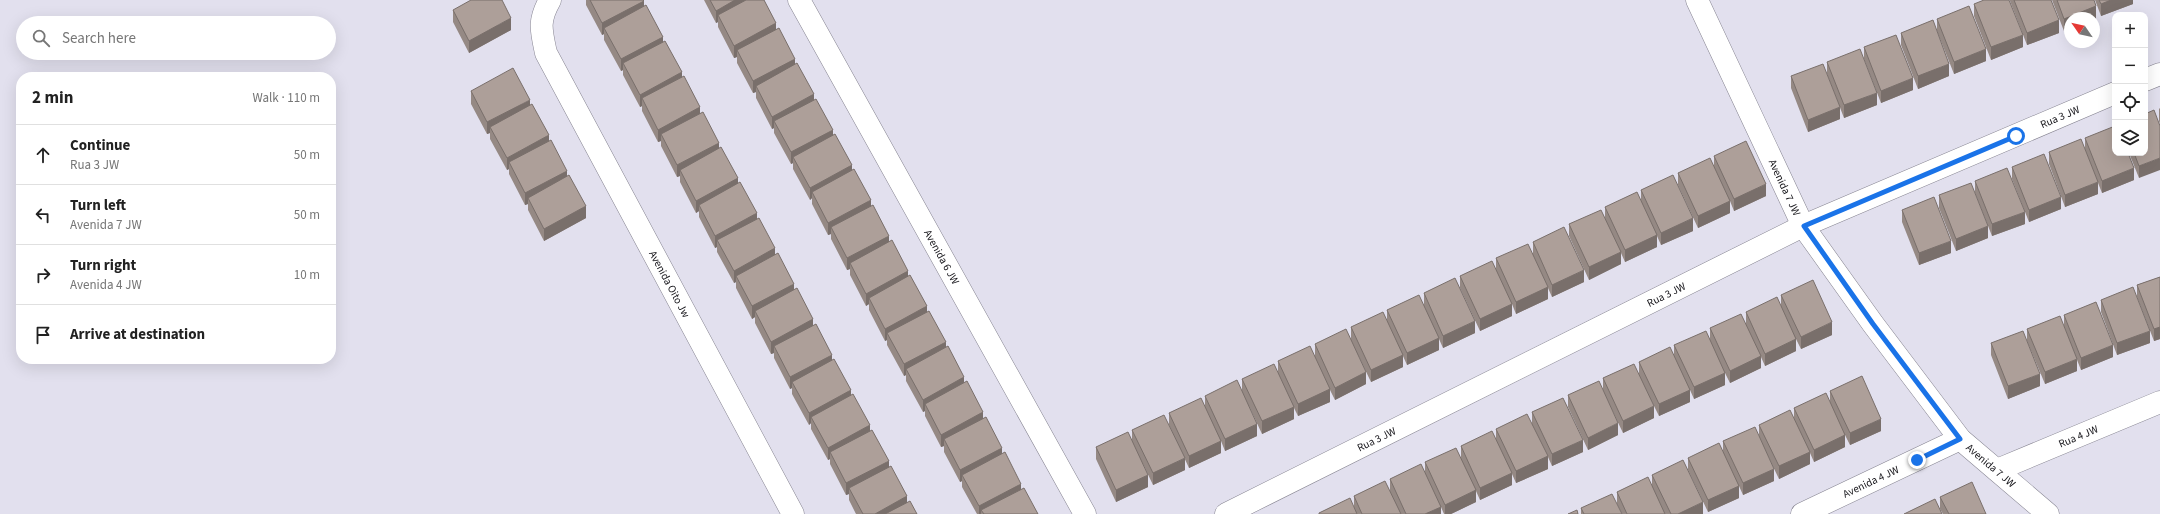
<!DOCTYPE html>
<html lang="en">
<head>
<meta charset="utf-8">
<style>
	body { margin:0; font-family:"Source Sans 3",sans-serif; background:#f2f2f2; color:#222 }
	.controls { position:absolute; right:12px; top:12px; display:grid; overflow:hidden; border-radius:8px; box-shadow:0 4px 16px #0002 }
	.controls button { width:36px; height:36px; display:grid; place-items:center; padding:0; border:0; border-bottom:1px solid #e0e0e0; background:#fff; color:#222; font:20px sans-serif }
	.compass { position:absolute; left:2064px; top:12px; width:36px; height:36px; border-radius:50%; background:#fff; box-shadow:0 4px 16px #0002; rotate:304deg }
	.stop { position:absolute; width:12px; height:12px; margin:-9px; border:3px solid #1a73e8; border-radius:50%; background:#fff }
	.stop.end { background:#1a73e8; border-color:#fff; box-shadow:0 1px 4px #0008 }
	.list { margin:0; padding:0; list-style:none }
	h2 { display:flex; justify-content:space-between; align-items:center; height:52px; margin:0; padding:0 16px; font-size:17px }
	h2 small { font-size:13px; font-weight:400; color:#767676 }
	.list li { display:grid; grid-template-columns:26px 1fr auto; gap:12px; align-items:center; box-sizing:border-box; height:60px; padding:0 16px; border-top:1px solid #e0e0e0 }
	.list b { display:block; font-size:15px; white-space:nowrap }
	.list p { margin:0; font-size:13px; white-space:nowrap; color:#767676 }
	.list em { font-size:13px; font-style:normal; color:#767676 }
	.icon { flex:none; width:22px; height:22px; fill:none; stroke:currentColor; stroke-width:2; stroke-linecap:round; stroke-linejoin:round }
	.map { position:relative; flex:none; width:2160px; height:514px; overflow:hidden }
	.search { position:absolute; background:#fff; box-shadow:0 4px 16px #0002; left:16px; top:16px; width:320px; height:44px; display:flex; align-items:center; gap:10px; box-sizing:border-box; padding:0 14px; border-radius:22px; color:#767676; font-size:15px }
	.panel { position:absolute; background:#fff; box-shadow:0 4px 16px #0002; left:16px; top:72px; width:320px; height:292px; border-radius:16px }
	.map>svg:first-child { display:block }
</style>
</head>
<body>
<div class="map">
<svg width="2160" height="514" viewBox="0 0 2160 514">
	<rect width="100%" height="100%" fill="#e2e0ee"/>
	<g fill="none" stroke-linecap="round" stroke-linejoin="round">
		<defs>
			<g id="minor">
				<path id="s1" d="M550,0c-12,21 -9,30 -4,53l247,461"/>
				<path id="s2" d="M799,0l286,514"/>
				<path id="s3" d="M1697,0l106,226 70,98 87,115 88,75"/>
				<path d="M2145,80l15,-6"/>
				<path id="s4" d="M1997,470l163,-68"/>
				<path id="s5" d="M1226,514l577,-288 312,-133"/>
				<path id="s6" d="M1802,514l158,-75"/>
			</g>
		</defs>
		<use href="#minor" stroke="#868491" stroke-width="23"/>
		<use href="#minor" stroke="#fff" stroke-width="22"/>
	</g>
	<path fill="#958984" d="M586,0h57l1,7 131,247 132,248 10,12h-61l-7,-14v-6l-3,1 -16,-31v-5l-2,1 -17,-31v-6l-2,2 -17,-31v-6l-2,1 -16,-31v-5l-3,1 -16,-31v-6l-3,2 -16,-31v-6l-2,1 -17,-31v-5l-2,1 -16,-31v-6l-3,2 -16,-31v-6l-3,1 -16,-31v-5l-3,1 -16,-31v-5l-2,1 -17,-32v-5l-2,1 -17,-31v-6l-2,1 -16,-30z
		M704,0h60l12,29 132,248 113,212 17,25h-61l-15,-27v-6l-2,1 -16,-30v-6l-3,1 -16,-31v-5l-2,1 -17,-31v-6l-2,1 -17,-31v-5l-2,1 -16,-31v-6l-3,2 -16,-31v-6l-3,1 -16,-31v-5l-3,1 -16,-31v-6l-2,2 -17,-31v-6l-2,1 -17,-31v-5l-2,1 -16,-31v-6l-3,1 -16,-30v-6l-3,1 -16,-31v-5l-2,1z
		M2010,0h41l8,33 -32,12 -17,-44z
		M2052,0h42l2,18 -2,1v-1l-30,13z
		M2095,0h38v4l-32,12z
		M1974,4l49,43 -32,13 -17,-44z
		M453,10l58,20 -42,23 -16,-31z
		M1937,19l49,42 -32,13 -17,-43z
		M1901,33l48,43 -31,13 -17,-44z
		M1864,47l49,43 -32,13 -17,-44z
		M1827,62l50,43 -33,13 -17,-44z
		M1791,76l49,43 -32,13 -17,-44z
		M471,91l59,15 37,70 19,42 -42,23 -16,-31v-6l-3,1 -16,-31v-5l-2,1 -17,-31v-6l-3,1 -16,-30z
		M2160,108v16l-1,-3v-12z
		M2085,138l49,42 -32,13 -17,-43z
		M2049,152l49,42 -33,13 -16,-43z
		M2129,153h16l-6,25z
		M1714,156l52,40 -32,15 -4,-10v12l-32,15 -20,-43v-12l36,-5z
		M2012,167l49,42 -32,13 -17,-43z
		M1975,181l50,43 -33,12 -17,-43z
		M1641,190l52,41 -32,14 -4,-9v11l-32,15 -4,-9v11l-32,16 -20,-44v-12l36,-5v-12l36,-6z
		M1939,195l49,43 -32,13 -17,-43z
		M1902,210l49,43 -32,12 -17,-43z
		M1533,242l51,40 -32,15 -4,-9v11l-32,15 -4,-10v12l-32,15 -20,-43v-12l36,-6v-12l37,-5z
		M2160,277v62l-6,2 -17,-44v-12z
		M1424,293l51,40 -32,15 -4,-9v11l-32,15 -4,-9v11l-32,15 -13,-27 8,29 -31,16 -5,-10v12l-32,14 -4,-8v11l-32,15 -13,-28 8,30 -32,15 -4,-10v12l-32,15 -20,-43v-12l36,-6v-11l37,-6v-11l36,-6v-12l37,-5v-12l36,-5v-12l36,-5v-12l37,-5z
		M1781,295l51,40 -31,14 -5,-10v12l-31,15 -4,-9v11l-31,15 -5,-10v12l-31,14 -4,-9v12l-31,14 -9,-18 4,20 -31,15 -20,-42v-13l36,-5v-11l35,-5v-12l36,-6v-11l36,-5v-11l35,-5z
		M2101,300l49,43 -33,12 -16,-43z
		M2064,315l49,42 -32,13 -17,-43z
		M2027,329l50,42 -32,13 -18,-43z
		M1991,343l49,43 -32,13 -17,-44z
		M1830,391l51,40 -31,14 -5,-10v12l-31,15 -4,-9v11l-31,15 -14,-29 9,31 -31,14 -4,-9v12l-31,14 -20,-42v-12l35,-5v-12l36,-4v-12l35,-6v-11l36,-5z
		M1568,395l50,40 -30,15 -20,-43z
		M1532,412l51,40 -31,14 -4,-9v12l-32,14 -4,-9v11l-32,15 -4,-9v11l-25,12h-7l-3,-7v7h-122v-1l35,-6v-11l36,-5v-12l35,-6v-11l36,-5v-11l35,-5v-12l36,-5z
		M1132,430l53,40 -32,15 -10,-21 5,23 -32,15 -20,-43v-12l36,-6z
		M1652,475l51,39h-81l-5,-10v-12l35,-6z
		M1940,497l46,17h-43l-3,-5z
		M1581,508l41,6h-41z"/>
	<path fill="#796f6b" d="M735,0h23l-40,15v7l-2,1v-12z
		M2111,0h22v4l-32,12v-12z
		M644,1v12l-40,15v6l-2,1v-12z
		M2096,6v12l-2,1v-1h-24v10l-6,3v-12z
		M511,18v12l-42,23v-12z
		M2059,20v13l-32,12v-12z
		M776,23v12l-39,15v7l-3,1v-12z
		M2023,35v12l-32,13v-13z
		M663,37v12l-40,14v7l-2,1v-12z
		M1986,49v12l-32,13v-12z
		M795,59v12l-39,15v6l-3,1v-12z
		M1949,64v12l-31,13v-13z
		M682,72v12l-40,14v8l-2,1v-12z
		M1913,78v12l-32,13v-12z
		M1877,93v12l-33,13v-13z
		M814,94v12l-40,15v7l-2,1v-12z
		M530,100v12l-40,15v6l-3,1v-12z
		M700,107v12l-39,15v7l-3,1v-12z
		M1840,107v12l-32,13v-12z
		M833,130v12l-40,15v6l-2,1v-12z
		M549,135v12l-40,15v7l-2,1v-12z
		M719,143v12l-39,15v6l-3,1v-12z
		M2160,158v12l-21,8v-12z
		M852,165v12l-40,15v6l-2,2v-12z
		M2134,168v12l-32,13v-12z
		M567,171v12l-39,15v6l-3,1v-12z
		M738,178v12l-39,15v6l-3,2v-12z
		M2098,182v12l-33,13v-12z
		M1766,184v12l-32,15v-12z
		M2061,197v12l-32,13v-12z
		M871,200v12l-40,15v7l-3,1v-12z
		M1730,201v12l-32,15v-12z
		M586,206v12l-42,23v-12z
		M2025,212v12l-33,12v-12z
		M757,213v12l-40,15v7l-2,1v-12z
		M1693,218v13l-32,14v-12z
		M1988,226v12l-32,13v-12z
		M1657,235v12l-32,15v-12z
		M889,236v12l-39,15v6l-3,1v-12z
		M1951,241v12l-32,12v-12z
		M775,248v13l-39,15v6l-2,1v-12z
		M1621,252v12l-32,16v-13z
		M1584,270v12l-32,15v-12z
		M908,271v12l-39,15v6l-3,2v-12z
		M794,284v12l-39,15v6l-3,2v-13z
		M1548,287v12l-32,15v-12z
		M1512,304v12l-32,15v-12z
		M927,306v12l-40,15v7l-2,1v-12z
		M813,319v12l-39,15v7l-3,1v-12z
		M1475,321v12l-32,15v-12z
		M1832,322v13l-31,14v-12z
		M2160,327v12l-6,2v-12z
		M2150,331v12l-33,12v-12z
		M1439,338v12l-32,15v-12z
		M1796,339v12l-31,15v-12z
		M946,342v12l-40,15v6l-2,1v-12z
		M2113,345v12l-32,13v-12z
		M832,355v12l-40,15v6l-2,1v-12z
		M1403,355v12l-32,15v-12z
		M1761,356v12l-31,15v-12z
		M2077,359v12l-32,13v-12z
		M1366,372v12l-31,16v-12z
		M1725,373v12l-31,14v-12z
		M2040,374v12l-32,13v-13z
		M964,377v12l-39,15v7l-2,1v-12z
		M1330,389v13l-32,14v-12z
		M851,390v12l-40,15v6l-2,2v-12z
		M1690,390v12l-31,14v-12z
		M1654,406v12l-31,15v-12z
		M1294,407v12l-32,15v-13z
		M983,412v12l-39,15v7l-3,1v-12z
		M1881,419v12l-31,14v-12z
		M1618,423v12l-30,15v-12z
		M1257,424v12l-32,15v-12z
		M870,425v12l-40,15v7l-2,1v-12z
		M1845,435v12l-31,15v-12z
		M1583,440v12l-31,14v-12z
		M1221,441v12l-32,15v-12z
		M1002,448v12l-40,15v6l-2,1v-12z
		M1810,452v12l-31,15v-13z
		M1548,456v13l-32,14v-12z
		M1185,458v12l-32,15v-12z
		M889,461v12l-40,15v6l-3,1v-12z
		M1774,469v12l-31,14v-12z
		M1512,473v12l-32,15v-12z
		M1148,475v12l-32,15v-12z
		M1021,484v12l-40,14v4h-2v-8z
		M1739,486v12l-31,14v-12z
		M1476,490v12l-25,12h-6v-9z
		M907,496v13l-10,5h-22z
		M1703,502v12h-25z
		M1441,507v7h-16z"/>
	<path fill="#ad9f99" stroke="#796f6b" d="M471,0h31l9,18 -42,23 -16,-31z
		M590,0h53l1,1 -42,22z
		M710,0h25l-19,11z
		M746,0h18l12,23 -42,23 -16,-31z
		M1984,0h25l14,35 -32,12 -17,-43z
		M2014,0h37l8,20 -32,13z
		M2057,0h37l2,6 -32,13z
		M2099,0h12l-10,4z
		M646,5l17,32 -42,22 -17,-31z
		M1969,6l17,43 -32,13 -17,-43z
		M1933,20l16,44 -31,12 -17,-43z
		M779,28l16,31 -42,22 -16,-31z
		M1896,35l17,43 -32,13 -17,-44z
		M665,41l17,31 -42,23 -17,-32z
		M1860,49l17,44 -33,12 -17,-43z
		M797,63l17,31 -42,23 -16,-31z
		M1823,64l17,43 -32,13 -17,-44z
		M513,68l17,32 -43,22 -16,-31z
		M684,76l16,31 -42,23 -16,-32z
		M816,99l17,31 -42,22 -17,-31z
		M532,104l17,31 -42,23 -17,-31z
		M2154,110l6,16v32l-21,8 -5,-13h11v-39z
		M703,112l16,31 -42,22 -16,-31z
		M2115,126v27h13l6,15 -32,13 -17,-43z
		M835,134l17,31 -42,23 -17,-31z
		M2081,139l17,43 -33,13 -16,-43z
		M551,140l16,31 -42,22 -16,-31z
		M1746,141l20,43 -32,15 -20,-43z
		M721,147l17,31 -42,23 -16,-31z
		M2044,154l17,43 -32,13 -17,-43z
		M1710,158l20,43 -32,15 -20,-43z
		M2007,168l18,44 -33,12 -17,-43z
		M854,169l17,31 -43,23 -16,-31z
		M569,175l17,31 -42,23 -16,-31z
		M1673,175l20,43 -32,15 -20,-43z
		M740,182l17,31 -42,23 -16,-31z
		M1971,183l17,43 -32,13 -17,-44z
		M1637,192l20,43 -32,15 -20,-43z
		M1934,197l17,44 -32,12 -17,-43z
		M873,205l16,31 -42,22 -16,-31z
		M1601,210l20,42 -32,15 -20,-43z
		M759,218l16,30 -41,23 -17,-31z
		M1564,227l20,43 -32,15 -19,-43z
		M892,240l16,31 -42,23 -16,-31z
		M1528,244l20,43 -32,15 -20,-44z
		M778,253l16,31 -42,22 -16,-30z
		M1492,261l20,43 -32,15 -20,-43z
		M910,275l17,31 -42,23 -16,-31z
		M2160,277v50l-6,2 -17,-44z
		M1455,278l20,43 -32,15 -19,-43z
		M1813,280l19,42 -31,15 -20,-42z
		M2133,287l17,44 -33,12 -16,-43z
		M797,288l16,31 -42,23 -16,-31z
		M1419,295l20,43 -32,15 -20,-43z
		M1777,297l19,42 -31,15 -19,-42z
		M2096,302l17,43 -32,13 -17,-43z
		M929,311l17,31 -42,22 -17,-31z
		M1383,312l20,43 -32,15 -20,-43z
		M1741,314l20,42 -31,15 -20,-43z
		M2060,316l17,43 -32,13 -18,-43z
		M816,324l16,31 -42,22 -16,-31z
		M1346,329l20,43 -31,16 -20,-44z
		M1706,331l19,42 -31,14 -20,-42z
		M2023,331l17,43 -32,12 -17,-43z
		M948,346l16,31 -41,23 -17,-31z
		M1310,346l20,43 -32,15 -20,-43z
		M1670,347l20,43 -31,14 -20,-42z
		M834,359l17,31 -42,23 -17,-31z
		M1274,364l20,43 -32,14 -20,-42z
		M1634,364l20,42 -31,15 -20,-43z
		M1862,376l19,43 -31,14 -20,-42z
		M1237,380l20,44 -32,15 -20,-43z
		M967,381l16,31 -42,23 -16,-31z
		M1599,381l19,42 -30,15 -20,-43z
		M1826,393l19,42 -31,15 -20,-42z
		M853,394l17,31 -42,23 -17,-31z
		M1201,398l20,43 -32,15 -20,-43z
		M1563,398l20,42 -31,14 -20,-42z
		M1790,410l20,42 -31,14 -20,-41z
		M1527,414l21,42 -32,15 -20,-42z
		M1164,415l21,43 -32,15 -21,-43z
		M986,417l16,31 -42,22 -16,-31z
		M1755,427l19,42 -31,14 -20,-42z
		M872,430l17,31 -43,22 -16,-31z
		M1492,431l20,42 -32,15 -19,-42z
		M1128,432l20,43 -32,15 -20,-43z
		M1719,443l20,43 -31,14 -20,-42z
		M1456,448l20,42 -31,15 -20,-43z
		M1005,452l16,32 -42,22 -17,-31z
		M1683,460l20,42 -25,12h-7l-19,-39z
		M1421,464l20,43 -16,7h-19l-16,-35z
		M891,466l16,30 -32,18h-12l-14,-26z
		M1648,477l17,37h-38l-10,-22z
		M1385,481l16,33h-39l-8,-18z
		M1972,482l14,32h-37l-9,-17z
		M1024,488l14,26h-54l-3,-4z
		M1612,494l10,20h-38l-3,-6z
		M1350,498l7,16h-38v-1z
		M1935,499l7,15h-38z
		M910,501l7,13h-32z
		M1577,510l1,4h-10z"/>
	<g fill="none" stroke-linecap="round" stroke-linejoin="round">
		<path stroke="#1a73e8" stroke-width="5" d="M1917,460l43,-21 -87,-115 -69,-98 212,-90"/>
	</g>
	<g text-anchor="middle" stroke-width="3" stroke-linejoin="round" paint-order="stroke">
		<g font-size="11" fill="#151419" stroke="#fff">
			<text dy="4" stroke="none"><textPath href="#s5" startOffset="924">Rua 3 JW</textPath></text>
			<text dy="4" stroke="none"><textPath href="#s3" startOffset="207">Avenida 7 JW</textPath></text>
			<text dy="4" stroke="none"><textPath href="#s2" startOffset="294">Avenida 6 JW</textPath></text>
			<text dy="4" stroke="none"><textPath href="#s1" startOffset="317">Avenida Oito Jw</textPath></text>
			<text dy="4" stroke="none"><textPath href="#s5" startOffset="492">Rua 3 JW</textPath></text>
			<text dy="4" stroke="none"><textPath href="#s4" startOffset="88">Rua 4 JW</textPath></text>
			<text dy="4" stroke="none"><textPath href="#s5" startOffset="168">Rua 3 JW</textPath></text>
			<text dy="4" stroke="none"><textPath href="#s3" startOffset="555">Avenida 7 JW</textPath></text>
			<text dy="4" stroke="none"><textPath href="#s6" startOffset="76">Avenida 4 JW</textPath></text>
		</g>
	</g>
</svg>
<div class="controls">
<button>+</button>
<button>−</button>
<button><svg class="icon" aria-label="locate" viewBox="0 0 24 24"><circle cx="12" cy="12" r="6"/><path d="M12 2v4M12 18v4M2 12h4M18 12h4"/></svg></button>
<button><svg class="icon" aria-label="layers" viewBox="0 0 24 24"><path d="M12 4l9 5-9 5-9-5zM3 14l9 5 9-5"/></svg></button>
</div>
<svg class="compass" viewBox="-18 -18 36 36"><path d="M0-13l5 13h-10z" fill="#e53935"/><path d="M0 13l5-13h-10z" fill="#767676"/></svg>
<div class="stop" style="left:2016px;top:136px"></div>
<div class="stop end" style="left:1917px;top:460px"></div>
<div class="search"><svg class="icon" aria-label="search" viewBox="0 0 24 24"><circle cx="10" cy="10" r="6"/><path d="M15 15l6 6"/></svg>Search here</div>
<section class="panel">
<h2>2 min<small>Walk · 110 m</small></h2>
<ul class="list">
<li><svg class="icon" aria-label="ahead" viewBox="0 0 24 24"><path d="M12 20V5M6 11l6-6 6 6"/></svg><div><b>Continue</b><p>Rua 3 JW</p></div><em>50 m</em></li>
<li><svg class="icon" aria-label="left" viewBox="0 0 24 24"><path d="M17 20v-9H6M10 6l-5 5 5 5"/></svg><div><b>Turn left</b><p>Avenida 7 JW</p></div><em>50 m</em></li>
<li><svg class="icon" aria-label="right" viewBox="0 0 24 24"><path d="M7 20v-9h11M14 6l5 5-5 5"/></svg><div><b>Turn right</b><p>Avenida 4 JW</p></div><em>10 m</em></li>
<li><svg class="icon" aria-label="arrive" viewBox="0 0 24 24"><path d="M6 21V4h12l-3 4 3 4H6"/></svg><div><b>Arrive at destination</b></div></li>
</ul>
</section>
</div>
</body>
</html>
